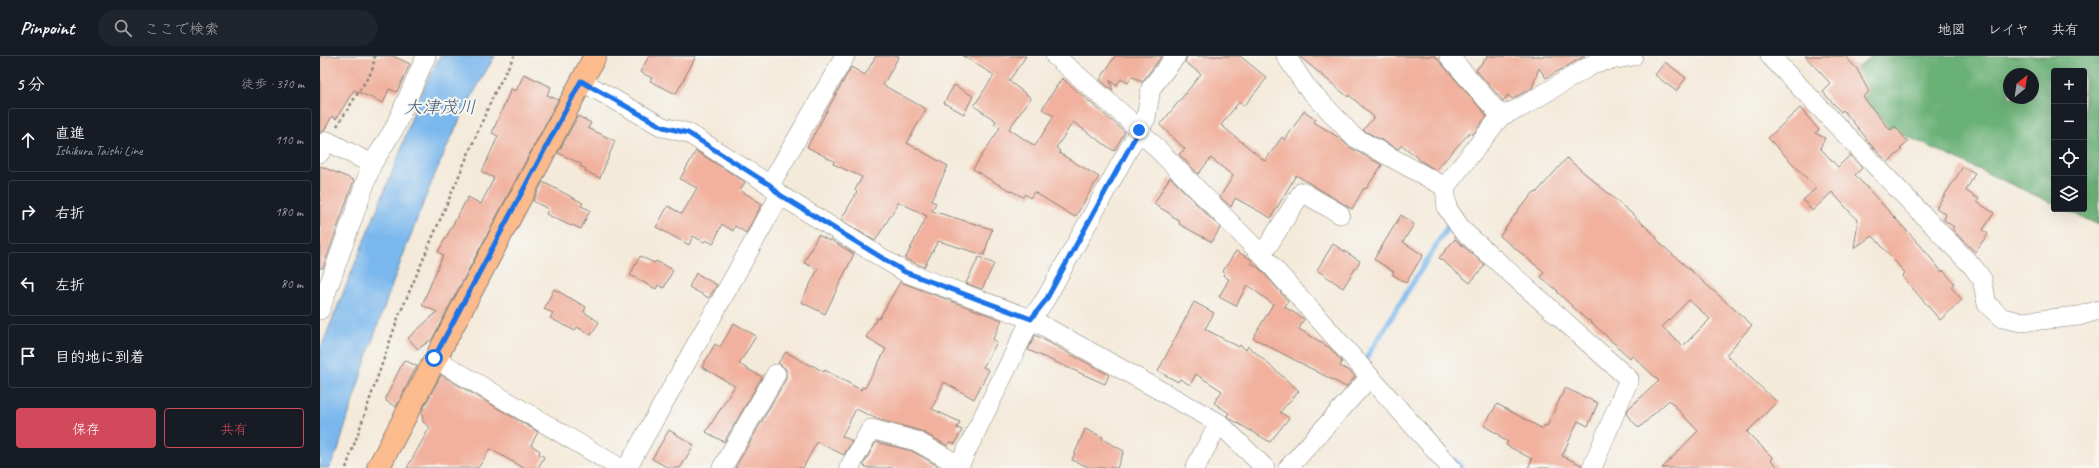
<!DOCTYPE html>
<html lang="ja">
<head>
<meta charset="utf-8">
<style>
	body { margin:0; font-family:Caveat,"Klee One",sans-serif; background:#20242c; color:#f1f3f6 }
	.controls { position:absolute; right:12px; top:12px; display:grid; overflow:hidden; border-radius:4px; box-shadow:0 4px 16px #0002 }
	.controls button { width:36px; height:36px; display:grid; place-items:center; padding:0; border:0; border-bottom:1px solid #363941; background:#171b24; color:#f1f3f6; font:20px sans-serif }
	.compass { position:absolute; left:1683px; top:12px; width:36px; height:36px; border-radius:50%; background:#171b24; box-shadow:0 4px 16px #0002; rotate:30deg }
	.stop { position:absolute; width:12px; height:12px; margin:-9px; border:3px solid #1a73e8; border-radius:50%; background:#fff }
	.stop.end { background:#1a73e8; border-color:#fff; box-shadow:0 1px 4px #0008 }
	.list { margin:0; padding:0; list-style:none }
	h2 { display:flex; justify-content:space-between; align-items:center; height:52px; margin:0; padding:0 16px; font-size:17px }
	h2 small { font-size:13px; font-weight:400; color:#9ea1a6 }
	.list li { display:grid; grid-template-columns:26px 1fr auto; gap:12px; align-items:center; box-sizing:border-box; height:64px; margin:0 8px 8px; padding:0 8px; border:1px solid #363941; border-radius:4px }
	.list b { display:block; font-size:15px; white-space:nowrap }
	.list p { margin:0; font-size:13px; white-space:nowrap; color:#9ea1a6 }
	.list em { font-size:13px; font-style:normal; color:#9ea1a6 }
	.actions { display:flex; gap:8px; padding:12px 16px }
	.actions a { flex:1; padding:9px 0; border:1px solid #d1495b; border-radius:4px; text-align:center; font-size:14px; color:#d1495b }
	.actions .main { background:#d1495b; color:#fff }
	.icon { flex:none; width:22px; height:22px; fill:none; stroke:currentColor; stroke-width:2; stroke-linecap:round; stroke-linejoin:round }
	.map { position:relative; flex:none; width:1779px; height:412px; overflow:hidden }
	header { display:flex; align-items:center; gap:24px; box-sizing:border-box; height:56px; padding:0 20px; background:#171b24; border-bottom:1px solid #363941 }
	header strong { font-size:19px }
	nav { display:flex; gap:22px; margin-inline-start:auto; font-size:14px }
	.search { width:280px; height:36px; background:#20242c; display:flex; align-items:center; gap:10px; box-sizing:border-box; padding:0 14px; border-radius:22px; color:#9ea1a6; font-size:15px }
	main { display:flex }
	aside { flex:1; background:#171b24 }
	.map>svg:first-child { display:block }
</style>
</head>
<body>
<header>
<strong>Pinpoint</strong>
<div class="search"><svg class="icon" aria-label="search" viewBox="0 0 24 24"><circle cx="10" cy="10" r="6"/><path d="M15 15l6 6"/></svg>ここで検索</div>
<nav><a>地図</a><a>レイヤ</a><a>共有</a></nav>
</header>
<main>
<aside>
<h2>5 分<small>徒歩 · 370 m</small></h2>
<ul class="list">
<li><svg class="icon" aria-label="ahead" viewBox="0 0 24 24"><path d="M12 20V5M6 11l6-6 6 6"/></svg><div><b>直進</b><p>Ishikura Taishi Line</p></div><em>110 m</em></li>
<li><svg class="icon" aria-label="right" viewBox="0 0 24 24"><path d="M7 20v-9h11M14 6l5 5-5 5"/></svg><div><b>右折</b></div><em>180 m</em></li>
<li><svg class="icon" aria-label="left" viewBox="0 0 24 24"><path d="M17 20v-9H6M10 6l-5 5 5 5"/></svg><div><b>左折</b></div><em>80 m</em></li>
<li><svg class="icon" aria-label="arrive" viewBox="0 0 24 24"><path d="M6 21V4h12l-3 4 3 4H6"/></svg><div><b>目的地に到着</b></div></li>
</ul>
<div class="actions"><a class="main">保存</a><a>共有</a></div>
</aside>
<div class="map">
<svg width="1779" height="412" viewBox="0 0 1779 412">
	<rect width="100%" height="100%" fill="#f6f6f2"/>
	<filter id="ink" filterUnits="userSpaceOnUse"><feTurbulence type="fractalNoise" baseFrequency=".025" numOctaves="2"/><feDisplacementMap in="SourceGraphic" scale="8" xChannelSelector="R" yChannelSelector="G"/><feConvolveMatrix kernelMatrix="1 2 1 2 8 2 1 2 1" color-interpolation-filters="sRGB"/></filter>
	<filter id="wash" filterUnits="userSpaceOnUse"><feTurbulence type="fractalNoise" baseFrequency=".012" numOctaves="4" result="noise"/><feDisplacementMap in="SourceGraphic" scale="16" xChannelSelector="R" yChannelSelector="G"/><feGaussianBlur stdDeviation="0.9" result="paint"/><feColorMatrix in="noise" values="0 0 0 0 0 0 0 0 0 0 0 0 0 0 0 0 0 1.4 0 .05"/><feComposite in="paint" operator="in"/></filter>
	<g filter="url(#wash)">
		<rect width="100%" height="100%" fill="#f4eada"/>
		<path fill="#6ab177" stroke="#43664a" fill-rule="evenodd" d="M1552,0h227v169l-35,-16h20v-138h-30v133l-202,-93 -7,-35zM1689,18h24v24h-24z"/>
		<path fill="#7ab7ed" stroke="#4b6a84" d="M120,0h55c-36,58 -62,120 -86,184 -27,69 -50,139 -71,210l-9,18h-9v-118l79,-195 18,-54z"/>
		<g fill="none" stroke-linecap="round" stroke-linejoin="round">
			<path stroke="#7ab7ed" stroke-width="5.5" d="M1048,307l-3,-3 83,-134
				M1135,404l7,8"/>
		</g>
		<g id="blocks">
			<path fill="#f1b19e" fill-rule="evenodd" d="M0,0h73l17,8 -13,28 -8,-3 -6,14 -29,-13 -18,29 -4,-3 -8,15 -4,2z
				M329,0h47l-20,38 -26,-13 2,-3 -12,-6z
				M556,0h23l-16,29 43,24 -19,34 41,23 -17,35 5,2 -4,8 60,18 -8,26 -46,-14 -14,26 -19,-8 22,-43 -28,-14 -24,39 -34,-21 16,-28 -2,-2 7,-13 -29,-13 1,-3 -27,-14 44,-80 14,8z
				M643,0h63l-17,25 22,17 -22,31 26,17 19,-30 -12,-7 20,-31 63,54 -11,19 -41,-29 -17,26 4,3 -1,2 40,24 -24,40 -41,-25 -4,6 -5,-4 -2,3 -31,-16 -19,-12 27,-41 -6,-4 2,-3 -22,-15 20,-31z
				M795,0h47l-20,26 -10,-6 -4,7 -7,-4 -5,7 -6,-6 3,11 -13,-11z
				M867,0h53l27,22 -23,28 -5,-4 -18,23 44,36 17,-24 3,3 19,-29 12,8 -2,3 27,17 8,8 33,18 -16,24 -2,-1 -12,21 -56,-34 -25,43 -36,-20 -4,9 -11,-10 13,-21 -22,-18 -13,16 -19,-20 6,-5 -25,-24 41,-51 -16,-12z
				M979,0h136l52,60 -15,19 -2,-3 -34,38 -15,-9 -19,-16 -4,4 -35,-19 11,-13 -25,-22 -1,2z
				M1168,0h97l-39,22 -7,-10 -7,20 -20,11 -4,-4 -5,6 -27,-31z
				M1485,0h40l12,13 12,23 -6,5 27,33 5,-4 13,16 -8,7 2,1 -14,12 -22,-22 1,-1 -24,-29 -2,2 -18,-20 8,-8z
				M1345,6l21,16 -10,13 -21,-16z
				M204,18l27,13 -4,8 11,5 -126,239 -14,10 -10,-11 29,-26 -15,-7 21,-50 -5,-3 30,-55 13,7 13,-26 -12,-6 16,-36 -6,-3 19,-44 5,2z
				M634,29l19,11 -9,18 -20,-11z
				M1480,52l19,22 -4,3 10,5 -5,10 18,19 12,-12 12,13 -7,7 66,71 21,26 1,-2 11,13 -3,4 11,13 -22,20 -38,-44 3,-3 -32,-37 -19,12 4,-27 -26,-29 -20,19 -9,-11 13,-12 -48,-50z
				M258,60l13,7 -3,5 27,13 -15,37 -15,-7 1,-2 -6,-3 1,-2 -23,-11z
				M376,95l49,31 -5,8 22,14 -16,29 -11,-7 -2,5 -11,-7 -9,20 -7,-4 -2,2 -11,-6 -4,9 -33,-18 12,-21 14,8 15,-26 -17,-9z
				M1247,102l64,55 26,24 -1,1 7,8 89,79 -26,30 51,47 -30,30 26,26 -2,2 8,8h-117l36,-37 -29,-31 -30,28 -13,-14 3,-6 30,-27 -27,-26 -2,3 -41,-38 -1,1 -31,-29 1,-1 -17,-14 3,-5 -44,-36 23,-33 1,1 10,-12 2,1zM1369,244l21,19 -27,27 -21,-19z
				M0,110l34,14 -31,88h-3z
				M1643,111l12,6 -9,18 13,8 -2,3 17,11 -11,17 5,4 -13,18 -23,-23 2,-2 -10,-7 2,-6 -10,-6z
				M850,121l50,51 -8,14 -33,-18 1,-3 -8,-5v-1l-18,-11z
				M223,126l40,21 -2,3 9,4 -9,19 -9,-4 -1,1 -25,-12 2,-5 -15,-8z
				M1081,159l13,9 -11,18 20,13 -17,28 -14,-9 2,-2 -20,-13z
				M498,179l12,6 1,-1 23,14 -29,60 -24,-12 17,-33 -14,-6z
				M1135,183l30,26 -15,18 -31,-25z
				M1013,188l27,17 -17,27 -26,-18z
				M916,195l13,7 3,3 -1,2 9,6 28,32 -3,6 19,12 -5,10 31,19 12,14 -2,4 10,5 5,6 -9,10 -93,-49 20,-34 -26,-19 -11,21 -17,-9 10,-18 -6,-4 2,-3 -2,-1z
				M320,200l14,7 2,-2 17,9 -9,18 -6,-3 -2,4 -26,-14z
				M659,201l15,7 -12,25 -16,-6z
				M376,217l21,12 -8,13 -20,-11z
				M580,226l102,38 -9,19 4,3 -14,25 6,3 -15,29 -30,-17 -12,27 28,13 -3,6 5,2 -7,14 -5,-2 -2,4 -27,-15 -44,-12 -21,-10 -14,27 10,5 -8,14 -27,-13 -14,26h-68l51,-89v-10l-8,-6 8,-11 25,14 1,-1 12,7 1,-2 36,20 1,-3 3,1 21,-39 -20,-12 11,-19 2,1z
				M234,233l32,18 -2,5 15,10 -8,13 -14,-8 -2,4 -25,-13 3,-5 -9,-4z
				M874,246l20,11 -9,16 34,18 1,-2 6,5 2,-4 51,45 -19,21 9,6 -19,24 -41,-24 -2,-2 2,-3 -15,-10 8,-12 -26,-17 -6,11 -10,-6 -2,3 -20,-11z
				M414,267l22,13 -17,28 23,13 -38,65 -18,-10 29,-46 -33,-19 13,-23 5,3z
				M715,279l74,40 -4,9 -77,-34z
				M84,304l13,6 -21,41 -10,-6v-4z
				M121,319l97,57 -7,13 9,6 -1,3 5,3 -6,11h-14l-34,-19 -12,19h-71l23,-41 -7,-5 -1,-11z
				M1245,332l33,15 -10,23 -10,-5 -16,35 20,9 -1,3h-53l4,-9 -26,-14 2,-3 -9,-5 1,-2 -16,-9 13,-22 46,25 2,-4 2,1z
				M765,373l18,8 -1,2 22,12 -7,17h-26l-19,-8z
				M349,374l25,15 -14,23h-11l-17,-9z
				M556,386l36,9 26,15 -1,2h-69l-5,-3z"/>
		</g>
	</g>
	<g filter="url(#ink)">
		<use href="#blocks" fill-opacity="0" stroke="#88837b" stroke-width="1"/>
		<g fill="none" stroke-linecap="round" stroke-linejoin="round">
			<defs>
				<path id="minor" d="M735,0l72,62 135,137 189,213
					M966,0l20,30 48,51 91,50
					M1129,0l52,60
					M1450,0l203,211 9,12 5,25 15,14 19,4 58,-6 20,-6
					M261,25l82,46 25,6 82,52 10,10 125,77 126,47 188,104 46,45
					M0,97l7,-12 45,23
					M450,129l75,-129
					M942,199l40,-63 38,22
					M0,254l52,-146 22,-35 32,-73
					M114,302l186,110
					M307,412l153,-273
					M402,412l54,-94
					M529,412l22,-39 45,12 43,24
					M638,412l73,-149 14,-19 101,-182 5,-30 25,-32
					M875,412l24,-45
					M968,412l82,-91
					M1272,412l37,-89 -167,-149 -15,-22 -2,-21 56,-71 19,-8 75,-45 38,-7"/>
				<path id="major" d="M58,412l217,-412"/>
			</defs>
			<use href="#minor" stroke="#88837b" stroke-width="20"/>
			<use href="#major" stroke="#88837b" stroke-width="24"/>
			<path stroke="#88837b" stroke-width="2.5" stroke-dasharray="3 3" stroke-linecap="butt" d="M17,70l35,-55 3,-15
				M26,412l52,-150 96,-224 20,-38"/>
			<use href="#minor" stroke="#fff" stroke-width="19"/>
			<use href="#major" stroke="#fbbb8d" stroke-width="22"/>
		</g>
	</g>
	<g fill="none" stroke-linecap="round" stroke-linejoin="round" filter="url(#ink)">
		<path stroke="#1a73e8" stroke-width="5" d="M114,302l147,-277 82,46 25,6 82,52 10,10 125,77 126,47 15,-19 93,-170"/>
	</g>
	<g text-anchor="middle" stroke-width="4" stroke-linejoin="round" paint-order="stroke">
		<g font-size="18" font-style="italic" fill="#425a70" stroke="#f6f6f2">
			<text x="120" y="57">大津茂川</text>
		</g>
	</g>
</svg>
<div class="controls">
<button>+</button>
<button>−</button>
<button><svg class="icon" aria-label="locate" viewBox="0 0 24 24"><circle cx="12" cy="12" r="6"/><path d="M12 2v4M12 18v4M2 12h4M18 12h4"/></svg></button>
<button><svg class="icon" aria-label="layers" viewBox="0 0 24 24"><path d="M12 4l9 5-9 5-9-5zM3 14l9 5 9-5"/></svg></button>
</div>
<svg class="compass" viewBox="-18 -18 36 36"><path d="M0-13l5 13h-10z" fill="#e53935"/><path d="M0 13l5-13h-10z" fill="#9ea1a6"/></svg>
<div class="stop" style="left:114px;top:302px"></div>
<div class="stop end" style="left:819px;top:74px"></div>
</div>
</main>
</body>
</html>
